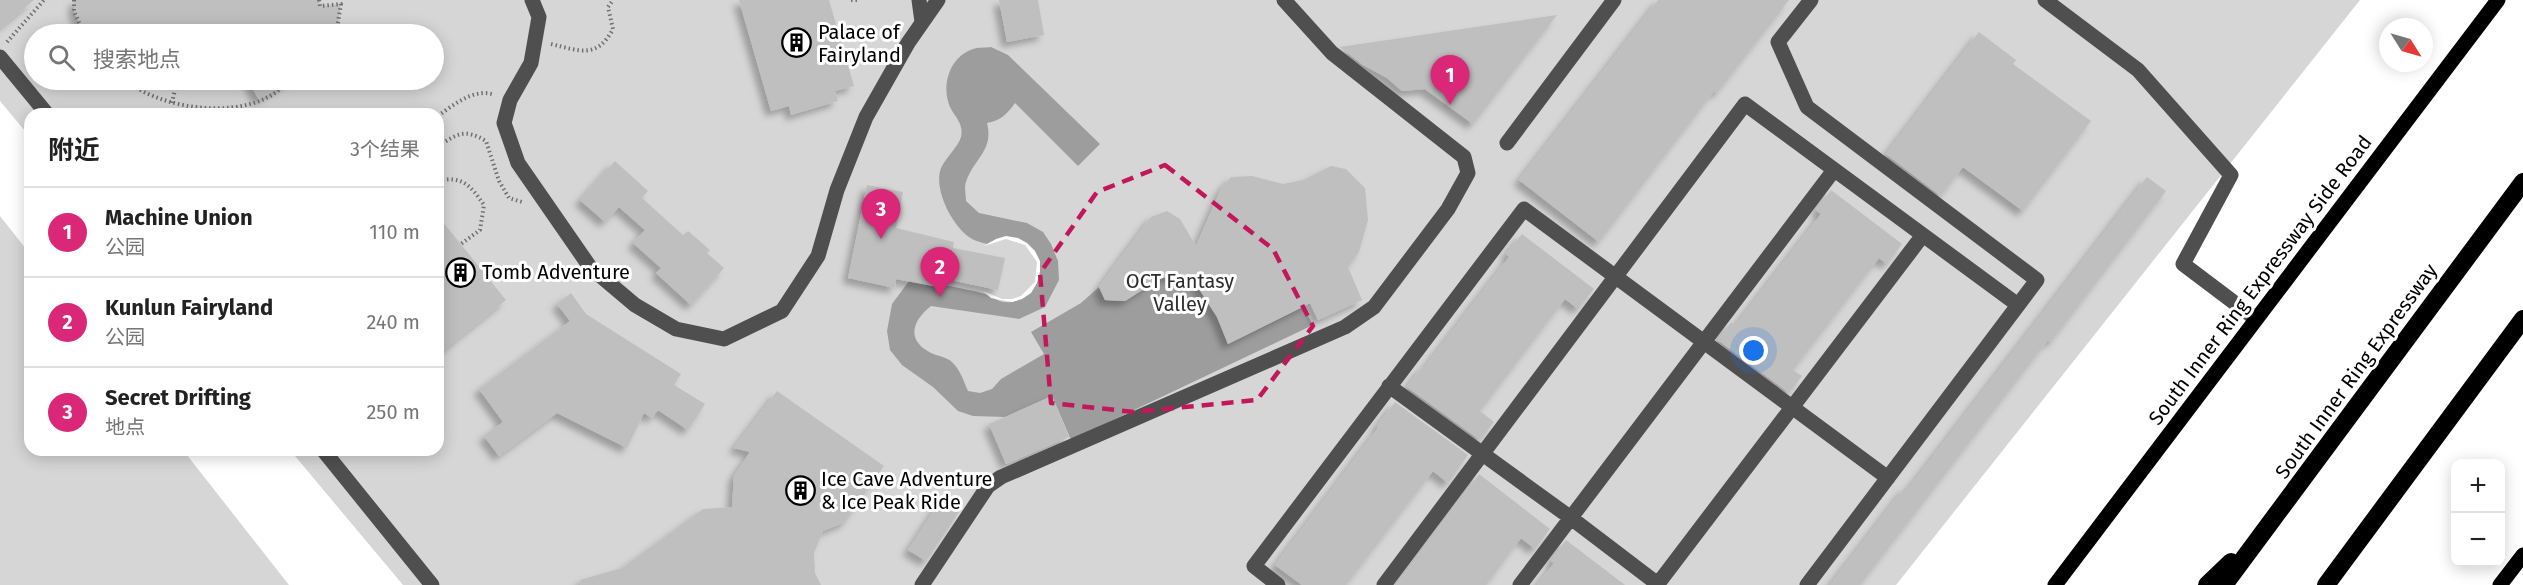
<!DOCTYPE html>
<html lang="zh">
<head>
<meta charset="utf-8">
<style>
	body { margin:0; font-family:"Fira Sans","Noto Sans SC",sans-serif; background:#f6f6f6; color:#222 }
	.controls { position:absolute; right:18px; bottom:18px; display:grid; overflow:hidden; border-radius:12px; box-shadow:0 3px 15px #0003 }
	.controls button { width:54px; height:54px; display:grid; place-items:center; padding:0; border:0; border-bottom:2px solid #e0e0e0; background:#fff; color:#222; font:30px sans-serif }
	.compass { position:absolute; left:2379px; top:18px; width:54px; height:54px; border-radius:50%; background:#fff; box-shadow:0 3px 15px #0003; rotate:127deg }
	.you { position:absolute; left:1754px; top:351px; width:21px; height:21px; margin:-15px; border:4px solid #fff; border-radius:50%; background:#1a73e8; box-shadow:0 0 0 9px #1a73e833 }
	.badge { display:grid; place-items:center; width:39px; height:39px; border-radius:50%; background:#db2777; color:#fff; font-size:20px; font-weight:700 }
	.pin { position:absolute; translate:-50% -50px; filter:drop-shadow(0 2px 3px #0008) }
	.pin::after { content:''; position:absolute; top:32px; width:21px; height:18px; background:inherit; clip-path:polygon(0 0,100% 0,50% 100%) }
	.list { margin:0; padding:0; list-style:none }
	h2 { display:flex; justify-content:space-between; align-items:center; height:78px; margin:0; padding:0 24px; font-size:26px }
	h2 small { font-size:20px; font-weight:400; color:#767676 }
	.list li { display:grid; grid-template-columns:39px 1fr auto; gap:18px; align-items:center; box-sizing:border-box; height:90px; padding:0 24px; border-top:2px solid #e0e0e0 }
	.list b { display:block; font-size:22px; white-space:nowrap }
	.list p { margin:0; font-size:20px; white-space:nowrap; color:#767676 }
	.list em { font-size:20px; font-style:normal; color:#767676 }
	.icon { flex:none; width:33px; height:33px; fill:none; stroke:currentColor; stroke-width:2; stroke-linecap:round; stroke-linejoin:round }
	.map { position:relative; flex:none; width:2523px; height:585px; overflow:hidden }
	.search { position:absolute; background:#fff; box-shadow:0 3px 15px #0003; left:24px; top:24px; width:420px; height:66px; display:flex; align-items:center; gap:15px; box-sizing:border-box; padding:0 21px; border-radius:33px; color:#767676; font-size:22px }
	.panel { position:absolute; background:#fff; box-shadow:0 3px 15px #0003; left:24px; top:108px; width:420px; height:348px; border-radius:18px }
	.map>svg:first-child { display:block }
</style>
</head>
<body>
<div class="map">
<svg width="2523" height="585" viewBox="0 0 2523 585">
	<defs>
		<filter id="shadow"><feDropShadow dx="-5.5" dy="5.5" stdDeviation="3" flood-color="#0004"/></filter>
	</defs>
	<rect width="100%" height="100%" fill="#fff"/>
	<path fill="#d6d6d6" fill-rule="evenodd" d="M0,0h2360l-464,585h-1493l-113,-135h148v-336h-408v23l-30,-36zM34,34h400v46h-400z
		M0,216l30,38v196h153l106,135h-289z"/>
	<path fill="#9d9d9d" d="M991,47l17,8 92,89 -22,22 -63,-63c-8,11 -13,17 -28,20 7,28 -13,35 -21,59 -2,5 0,13 0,19l13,12 48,10 16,9 8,12 7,17 1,19 -14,27 -26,12 -88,-13c-18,14 -26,34 0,47 6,3 16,4 21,9 8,7 12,20 16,29l12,2 12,-4 9,-10 43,-25 -13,-22 50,-29 18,-16 6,13 20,1 36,-23 14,-2 19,5 23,36 11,27 75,-37 10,18 -242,115 -19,-44 -47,21 -32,-1 -15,-5 -25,-24 -31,-22 -12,-15 -3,-19 5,-27 17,-23 34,7 1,-3c14,3 28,5 41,9 9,3 15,10 26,8 50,-9 26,-87 -24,-58 -6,-2 -13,-3 -18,-7 -17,-12 -36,-48 -28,-69 5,-11 17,-21 20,-31 3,-13 -6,-20 -11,-30 -9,-21 -1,-50 23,-58 5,-2 12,-1 18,-2z"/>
	<path fill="#fff" d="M1006,236l12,2 9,5 8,8 5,10v11l-3,11 -6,10 -9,6 -10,3 -21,-4 -8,-7 19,8h10l9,-3 14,-14 2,-20 -12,-17 -19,-6 -22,7 12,-7z"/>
	<path fill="#bfbfbf" filter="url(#shadow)" d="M0,0h34l-34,28z
		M74,0h245l1,6 21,-2 -5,30h-188l-12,-10 -20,10h-32l-10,-23z
		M739,0h90l25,86 -19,5 3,10 -47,14 -2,-9 -18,5z
		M999,0h39l6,35 -37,7z
		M1658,0h131l-72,93 -3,-2 -115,151 -80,-62z
		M1557,15l-84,109 -48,-35 -23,2 -15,-13 -24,-13 -23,-18z
		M1979,32l37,28 -3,4 78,57 -68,90 -60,-44 -22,29 -55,-42z
		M248,80h45l-34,20z
		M615,161l33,30 -6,7 41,37 5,-4 22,19 -3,3 17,15 -33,37 -35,-32 5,-5 -28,-25 12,-13 -26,-23 -14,15 -25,-22z
		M1331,166l15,3 19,19 3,32 -9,32 -11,15 14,33 -44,20 -8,-17 -82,41 -11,-27 -23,-36 -20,-5 -13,2 -36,23 -20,-1 -6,-13 52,-70 16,-6 13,8 16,27 25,-57 10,-12 21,-1 31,8 20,-4z
		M2147,177l19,14 -115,151 -3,-2 -188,245h-30l75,-98 3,2z
		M867,185l36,7 -7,36 58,14 -1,6 52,10 -7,32 -52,-11 -2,9 -48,-9 -1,9 -47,-10z
		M1831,190l71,54 -15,20 -8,-6 -86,112 9,6 -13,17 -71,-53 13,-18 4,4 86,-112 -5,-4z
		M438,216l68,84 -68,55z
		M1522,234l72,55 -16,20 -13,-10 -85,112 14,11 -14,18 -73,-53 15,-20 2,1 85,-111 -3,-3z
		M571,293l15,21 95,60 -7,11 31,19 -17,26 -30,-20 -6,8 -8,-5 -17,35 -70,-35 -58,43 -15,-20 19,-14 -24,-33 91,-68 -13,-17z
		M777,391l107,75 -39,56 -22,9 -9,22 1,20 6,12h-240l-1,-5 42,-12 81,-59 29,-2 2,-31 16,-24 -16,-4z
		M1052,396l17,41 -63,27 -17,-40z
		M1395,402l73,53 -20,28 -15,-12 -87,114h-44l-27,-20 103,-137 -1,-2z
		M1479,474l71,55 -15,20 -14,-11 -35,47h-90z
		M941,500l18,12 -33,49 -18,-11z
		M1566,540l59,45h-88l17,-22 -3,-2z"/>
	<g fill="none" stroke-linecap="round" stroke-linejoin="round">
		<path stroke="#717171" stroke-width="4" stroke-dasharray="1.5 3" stroke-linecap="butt" d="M74,0v11l10,23
			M319,0l1,6 21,-2 -5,30
			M851,0h6
			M7,42l37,-42
			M551,44c29,7 46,15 62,-15l-5,-22 5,-7
			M125,80c38,31 129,44 164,0
			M172,103l5,-23
			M438,116c15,-11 35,-27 54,-22
			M438,146c20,-12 26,-18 48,-5l13,40 10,17 13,4
			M438,181c24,-6 33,5 46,24l-4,25 -19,14"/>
		<path stroke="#4f4f4f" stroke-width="15" d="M532,0l7,17 -8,46 -21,37 -6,23 14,40 72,104 45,38 41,24 48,10 58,-28 36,-55 19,-66 29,-73 42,-74 30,-43
			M919,0l3,22
			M2045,0l93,70 93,105 -48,89 73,55
			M0,57l47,57
			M1507,143l107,-143
			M1389,386l182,132 88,67
			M323,450l109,135
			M922,585l66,-99 13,-9 344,-150 29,-20 74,-98 20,-36 -4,-16 -132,-104 -48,-53
			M1278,585l-24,-19 270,-357 364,269
			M1384,585l361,-481 273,201
			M1520,585l314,-415
			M1657,585l266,-350
			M1807,585l230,-305 -230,-173 -29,-65 33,-42"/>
		<path stroke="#000" stroke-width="15" d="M2055,585l443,-585
			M2500,585l23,-30"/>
		<path stroke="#000" stroke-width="18" d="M2207,585l24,-23
			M2224,585l299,-403
			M2326,585l197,-266"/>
	</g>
	<path fill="none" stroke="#c2185b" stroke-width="4.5" stroke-dasharray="12 8" stroke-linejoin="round" d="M1165,165l108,84 40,77 -56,74 -123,12 -83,-9 -11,-130 57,-81z"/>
	<defs>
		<symbol id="building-ring" viewBox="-11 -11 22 22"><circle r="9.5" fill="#fff" stroke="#000" stroke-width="1.5"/><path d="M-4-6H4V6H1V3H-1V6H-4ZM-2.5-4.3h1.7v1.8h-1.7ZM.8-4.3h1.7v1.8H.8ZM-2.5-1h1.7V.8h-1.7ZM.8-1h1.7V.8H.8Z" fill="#000"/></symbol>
	</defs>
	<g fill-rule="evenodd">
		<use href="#building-ring" x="780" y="26" width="33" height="33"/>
		<use href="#building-ring" x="444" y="256" width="33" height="33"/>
		<use href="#building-ring" x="784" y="474" width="33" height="33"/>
	</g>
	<g text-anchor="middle" stroke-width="6" stroke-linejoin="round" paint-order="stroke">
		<g font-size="20" fill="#000" stroke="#fff" text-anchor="start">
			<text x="818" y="39">Palace of<tspan x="818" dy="23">Fairyland</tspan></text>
			<text x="482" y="279">Tomb Adventure</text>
			<text x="821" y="486">Ice Cave Adventure<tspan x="821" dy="23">&amp; Ice Peak Ride</tspan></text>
		</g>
		<g font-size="20" fill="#000" stroke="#fff">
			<text transform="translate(2260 280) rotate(-53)" y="7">South Inner Ring Expressway Side Road</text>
			<text transform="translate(2356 371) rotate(-54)" y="7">South Inner Ring Expressway</text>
		</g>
		<g font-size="20" fill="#2d2d2d" stroke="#fff">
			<text x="1180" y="288">OCT Fantasy<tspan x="1180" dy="23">Valley</tspan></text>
		</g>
	</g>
</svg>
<div class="controls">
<button>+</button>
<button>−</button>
</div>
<svg class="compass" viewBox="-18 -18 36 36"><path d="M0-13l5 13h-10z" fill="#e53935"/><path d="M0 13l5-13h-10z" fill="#767676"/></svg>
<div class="you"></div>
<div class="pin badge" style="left:1450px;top:105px">1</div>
<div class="pin badge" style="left:940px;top:297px">2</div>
<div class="pin badge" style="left:881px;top:239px">3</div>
<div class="search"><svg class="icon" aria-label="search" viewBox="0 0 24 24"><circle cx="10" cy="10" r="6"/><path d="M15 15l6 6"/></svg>搜索地点</div>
<section class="panel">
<h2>附近<small>3个结果</small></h2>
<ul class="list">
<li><span class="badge">1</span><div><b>Machine Union</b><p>公园</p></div><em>110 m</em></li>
<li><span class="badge">2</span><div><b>Kunlun Fairyland</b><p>公园</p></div><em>240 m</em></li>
<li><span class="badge">3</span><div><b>Secret Drifting</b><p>地点</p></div><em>250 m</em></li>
</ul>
</section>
</div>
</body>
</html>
